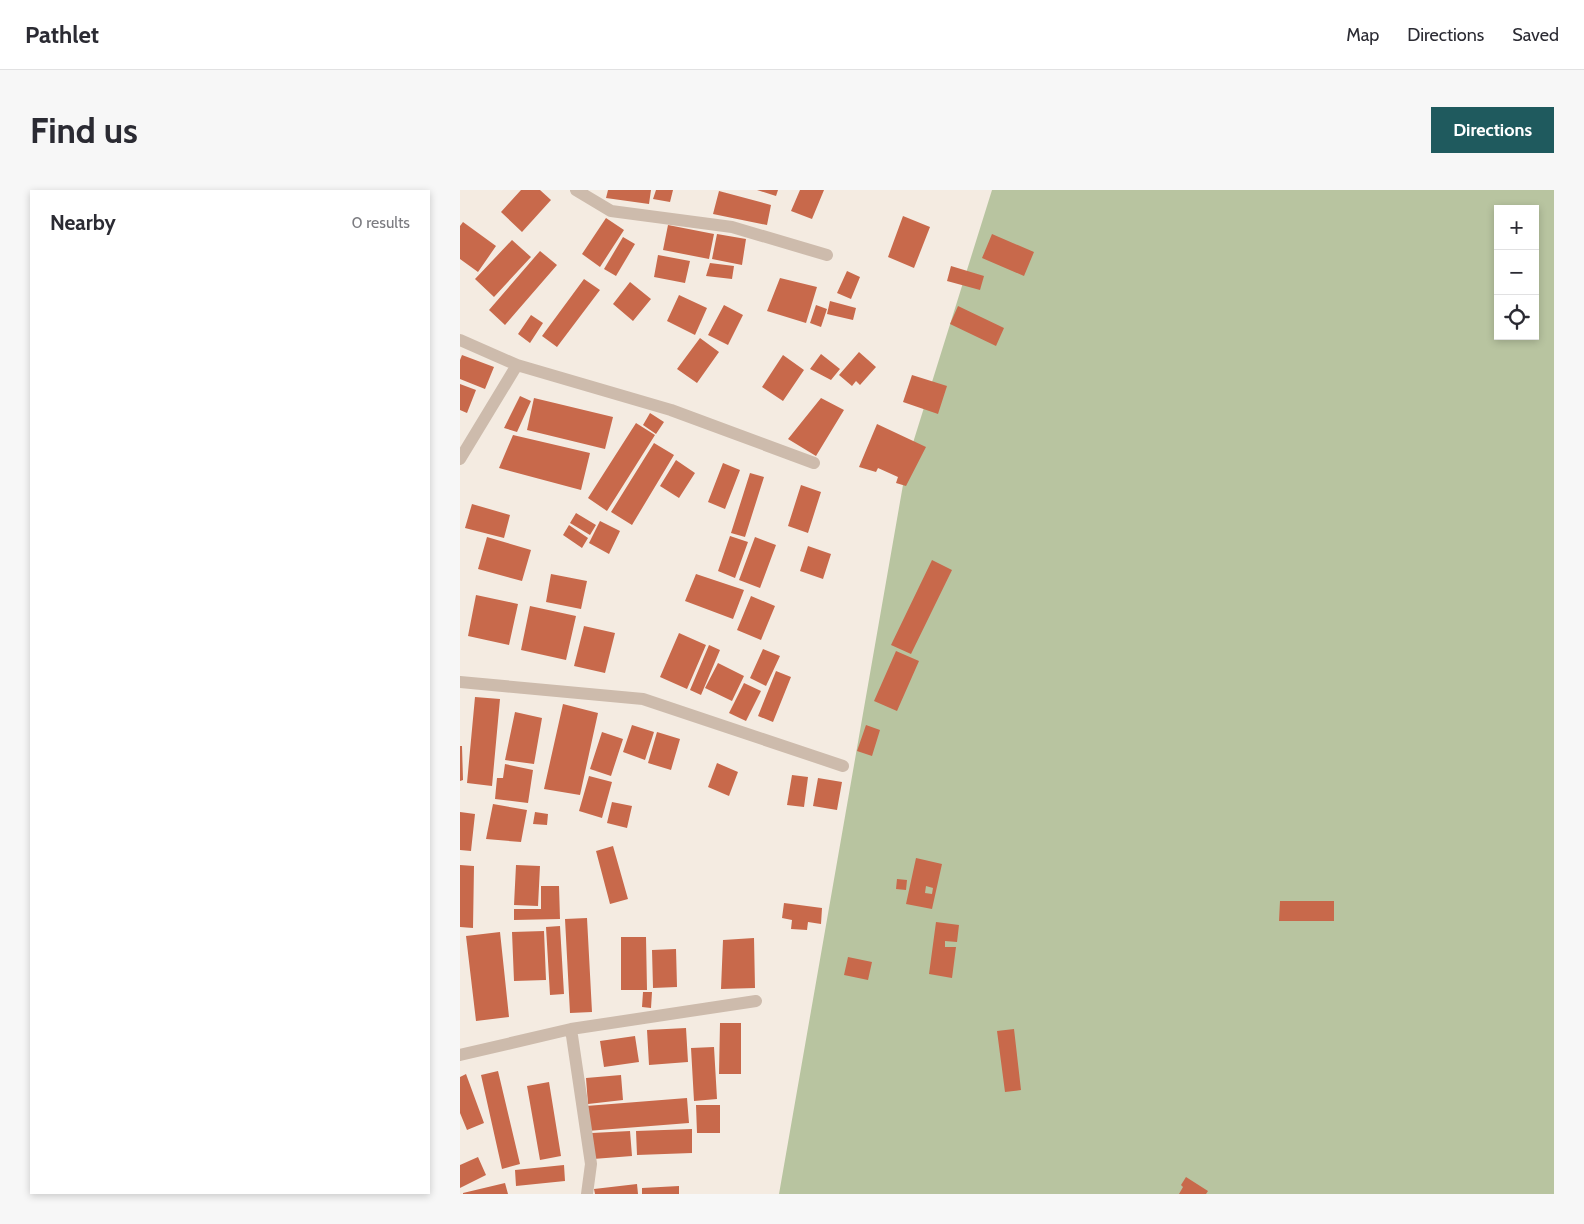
<!DOCTYPE html>
<html lang="en">
<head>
<meta charset="utf-8">
<style>
	body { margin:0; font-family:Cabin,sans-serif; background:#f7f7f7; color:#2b2b33 }
	.controls { position:absolute; right:15px; top:15px; display:grid; overflow:hidden; border-radius:0px; box-shadow:0 2px 8px #0003 }
	.controls button { width:45px; height:45px; display:grid; place-items:center; padding:0; border:0; border-bottom:1px solid #e1e1e2; background:#fff; color:#2b2b33; font:25px sans-serif }
	.list { margin:0; padding:0; list-style:none }
	h2 { display:flex; justify-content:space-between; align-items:center; height:65px; margin:0; padding:0 20px; font-size:21px }
	h2 small { font-size:16px; font-weight:400; color:#7c7c81 }
	.icon { flex:none; width:28px; height:28px; fill:none; stroke:currentColor; stroke-width:2; stroke-linecap:round; stroke-linejoin:round }
	.map { position:relative; flex:none; width:1094px; height:1004px; overflow:hidden; border-radius:0px }
	header { display:flex; align-items:center; gap:30px; box-sizing:border-box; height:70px; padding:0 25px; background:#fff; border-bottom:1px solid #e1e1e2 }
	header strong { font-size:24px }
	nav { display:flex; gap:28px; margin-inline-start:auto; font-size:18px }
	.intro { display:flex; align-items:center; justify-content:space-between; box-sizing:border-box; height:120px; padding:0 30px }
	h1 { margin:0; font-size:35px }
	.button { padding:12px 22px; border-radius:0px; background:#1f5a5e; color:#fff; font-size:18px; font-weight:700 }
	main { display:flex; gap:30px; padding:0 30px }
	aside { flex:1; background:#fff; border-radius:0px; box-shadow:0 2px 8px #0003 }
	.map>svg:first-child { display:block }
</style>
</head>
<body>
<header>
<strong>Pathlet</strong>
<nav><a>Map</a><a>Directions</a><a>Saved</a></nav>
</header>
<div class="intro"><h1>Find us</h1><a class="button">Directions</a></div>
<main>
<aside>
<h2>Nearby<small>0 results</small></h2>
<ul class="list">
</ul>
</aside>
<div class="map">
<svg width="1094" height="1004" viewBox="0 0 1094 1004">
	<rect width="100%" height="100%" fill="#f4ebe1"/>
	<path fill="#b8c4a0" fill-rule="evenodd" d="M532,0h562v1004h-775l128,-732zM1038,19h37v127h-37z"/>
	<path fill="#c8694b" fill-rule="evenodd" d="M61,0h19l11,10 -29,32 -21,-20z
		M148,0h43l-2,14 -43,-6z
		M196,0h17l-3,12 -17,-3z
		M297,0h21l-2,6z
		M340,0h24l-12,29 -21,-8z
		M259,1l52,14 -4,20 -54,-11z
		M443,26l27,11 -16,41 -26,-11z
		M146,28l18,12 -24,37 -18,-13z
		M3,32l33,24 -18,26 -18,-13v-33z
		M208,35l46,9 -5,25 -46,-9z
		M257,44l29,5 -4,26 -30,-6z
		M532,44l42,18 -10,24 -42,-18z
		M163,47l12,7 -19,32 -12,-7z
		M52,50l19,17 -37,40 -19,-18z
		M80,61l17,14 -52,60 -16,-15z
		M198,65l32,6 -5,22 -31,-6z
		M250,73l24,3 -2,13 -26,-3z
		M491,76l33,10 -4,14 -33,-9z
		M387,81l13,6 -9,22 -14,-6z
		M320,88l37,9 -11,36 -39,-12z
		M124,89l16,11 -43,57 -15,-11z
		M170,92l21,17 -18,22 -20,-17z
		M219,105l28,13 -12,27 -28,-14z
		M370,111l26,7 -3,12 -26,-6z
		M264,115l19,10 -15,30 -20,-10z
		M356,115l11,4 -6,18 -11,-4z
		M498,116l46,22 -8,18 -46,-22z
		M71,125l12,8 -13,20 -12,-9z
		M240,148l19,14 -22,31 -20,-14z
		M399,162l17,15 -16,18 -4,-4 -4,5 -13,-11z
		M361,164l19,15 -9,11 -21,-11z
		M2,165l32,12 -9,22 -25,-10v-19z
		M323,165l21,15 -21,31 -21,-14z
		M452,185l35,11 -9,28 -35,-12z
		M0,194l16,6 -9,23 -7,-3z
		M60,206l11,5 -14,31 -13,-4z
		M74,208l79,19 -8,32 -78,-19z
		M361,208l23,12 -28,46 -28,-17z
		M190,223l14,9 -8,12 -13,-9z
		M176,233l19,12 -48,76 -19,-13z
		M417,234l49,23 -20,39 -10,-3 2,-6 -20,-9 -2,4 -17,-5z
		M53,245l77,18 -9,37 -82,-22z
		M194,253l20,12 -42,70 -21,-13z
		M216,270l19,13 -16,25 -19,-12z
		M263,273l17,7 -15,39 -17,-7z
		M290,283l14,4 -19,60 -14,-4z
		M341,295l20,7 -13,41 -20,-7z
		M12,314l38,11 -6,23 -39,-10z
		M116,323l20,12 -6,10 -20,-12z
		M140,331l20,10 -11,23 -20,-11z
		M109,335l19,13 -6,10 -19,-13z
		M270,346l18,6 -13,36 -17,-7z
		M27,347l44,13 -9,31 -44,-12z
		M295,347l21,8 -16,43 -21,-8z
		M348,356l23,8 -8,25 -23,-8z
		M472,370l20,10 -41,84 -20,-9z
		M91,384l36,7 -6,28 -35,-7z
		M236,384l48,16 -11,29 -48,-18z
		M16,405l42,9 -9,41 -41,-9z
		M291,406l24,10 -14,34 -24,-10z
		M70,416l46,10 -10,44 -45,-10z
		M124,436l31,7 -10,40 -31,-7z
		M219,443l27,12 -19,44 -27,-12z
		M249,455l11,5 -19,45 -11,-5z
		M303,459l17,7 -14,30 -16,-8z
		M436,461l23,10 -22,50 -23,-10z
		M258,473l26,13 -12,25 -27,-13z
		M316,481l15,6 -18,45 -15,-6z
		M284,493l17,8 -15,30 -17,-8z
		M15,507l25,2 -8,87 -25,-3z
		M103,514l35,9 -18,82 -36,-6z
		M55,522l27,6 -8,46 -29,-4z
		M172,535l22,7 -9,28 -22,-8z
		M406,535l14,5 -8,26 -15,-5z
		M142,542l21,7 -12,37 -21,-7z
		M197,542l23,7 -9,31 -23,-7z
		M0,556h2l1,34 -3,1z
		M257,573l21,9 -9,24 -21,-9z
		M45,574l28,6 -5,33 -33,-4 2,-21h6z
		M332,585l16,2 -4,30 -17,-2z
		M129,586l23,6 -10,36 -23,-7z
		M358,588l24,4 -5,28 -24,-4z
		M152,612l20,4 -5,22 -20,-5z
		M33,614l34,6 -6,32 -35,-3z
		M0,622l15,2 -4,37 -11,-1z
		M75,622l13,2 -1,11 -14,-1z
		M153,656l15,53 -18,5 -14,-53z
		M456,668l26,6 -10,45 -26,-5zM466,696l7,2 -1,6 -7,-1z
		M0,675l14,1 -1,62 -13,-1z
		M56,675l24,1 -2,40 -24,-1z
		M437,689l10,1 -1,10 -10,-1z
		M81,696h18l1,33 -46,1v-11h27z
		M820,711h54v20h-55z
		M324,713l38,5 -1,16 -13,-2 -1,8 -16,-1 1,-9 -10,-2z
		M127,728l5,94 -22,1 -5,-94z
		M476,732l23,3 -2,17 -12,-1v6h11l-4,31 -23,-4z
		M100,736l4,68 -14,1 -4,-68z
		M84,741l2,49 -32,1 -2,-49z
		M40,742l9,85 -33,4 -10,-85z
		M161,747h25l1,53h-26z
		M294,748l1,50 -34,1 2,-49z
		M216,759l1,38 -24,1 -1,-38z
		M388,767l24,5 -4,18 -24,-5z
		M183,802h9l-1,16 -9,-1z
		M260,833h21v51h-22z
		M226,838l2,34 -39,3 -2,-35z
		M554,839l7,61 -16,2 -8,-61z
		M175,846l4,26 -35,5 -4,-26z
		M254,857l3,52 -23,2 -3,-53z
		M38,881l22,93 -18,5 -21,-94z
		M6,884l18,49 -17,7 -7,-17v-36z
		M161,885l2,25 -35,4 -2,-26z
		M89,892l12,74 -21,4 -13,-74z
		M227,908l2,25 -102,8 -1,-25z
		M236,915h24v28h-23z
		M232,939v24l-55,2 -1,-24z
		M170,941l2,25 -39,3 -1,-26z
		M18,967l8,18 -26,13v-23z
		M104,975l1,16 -49,5 -1,-16z
		M726,987l22,14 -2,3h-27l4,-7 -2,-2z
		M45,993l3,11h-45v-1z
		M177,994l1,10h-43l-1,-5z
		M219,996v8h-37v-6z"/>
	<g fill="none" stroke-linecap="round" stroke-linejoin="round">
		<path stroke="#cdbbac" stroke-width="12" d="M116,0l35,21 121,16 95,28
			M0,150l57,25 154,45 143,53
			M0,269l57,-94
			M0,492l183,17 200,67
			M111,839l20,135 -4,30
			M0,865l111,-26 185,-28"/>
	</g>
</svg>
<div class="controls">
<button>+</button>
<button>−</button>
<button><svg class="icon" aria-label="locate" viewBox="0 0 24 24"><circle cx="12" cy="12" r="6"/><path d="M12 2v4M12 18v4M2 12h4M18 12h4"/></svg></button>
</div>
</div>
</main>
</body>
</html>
